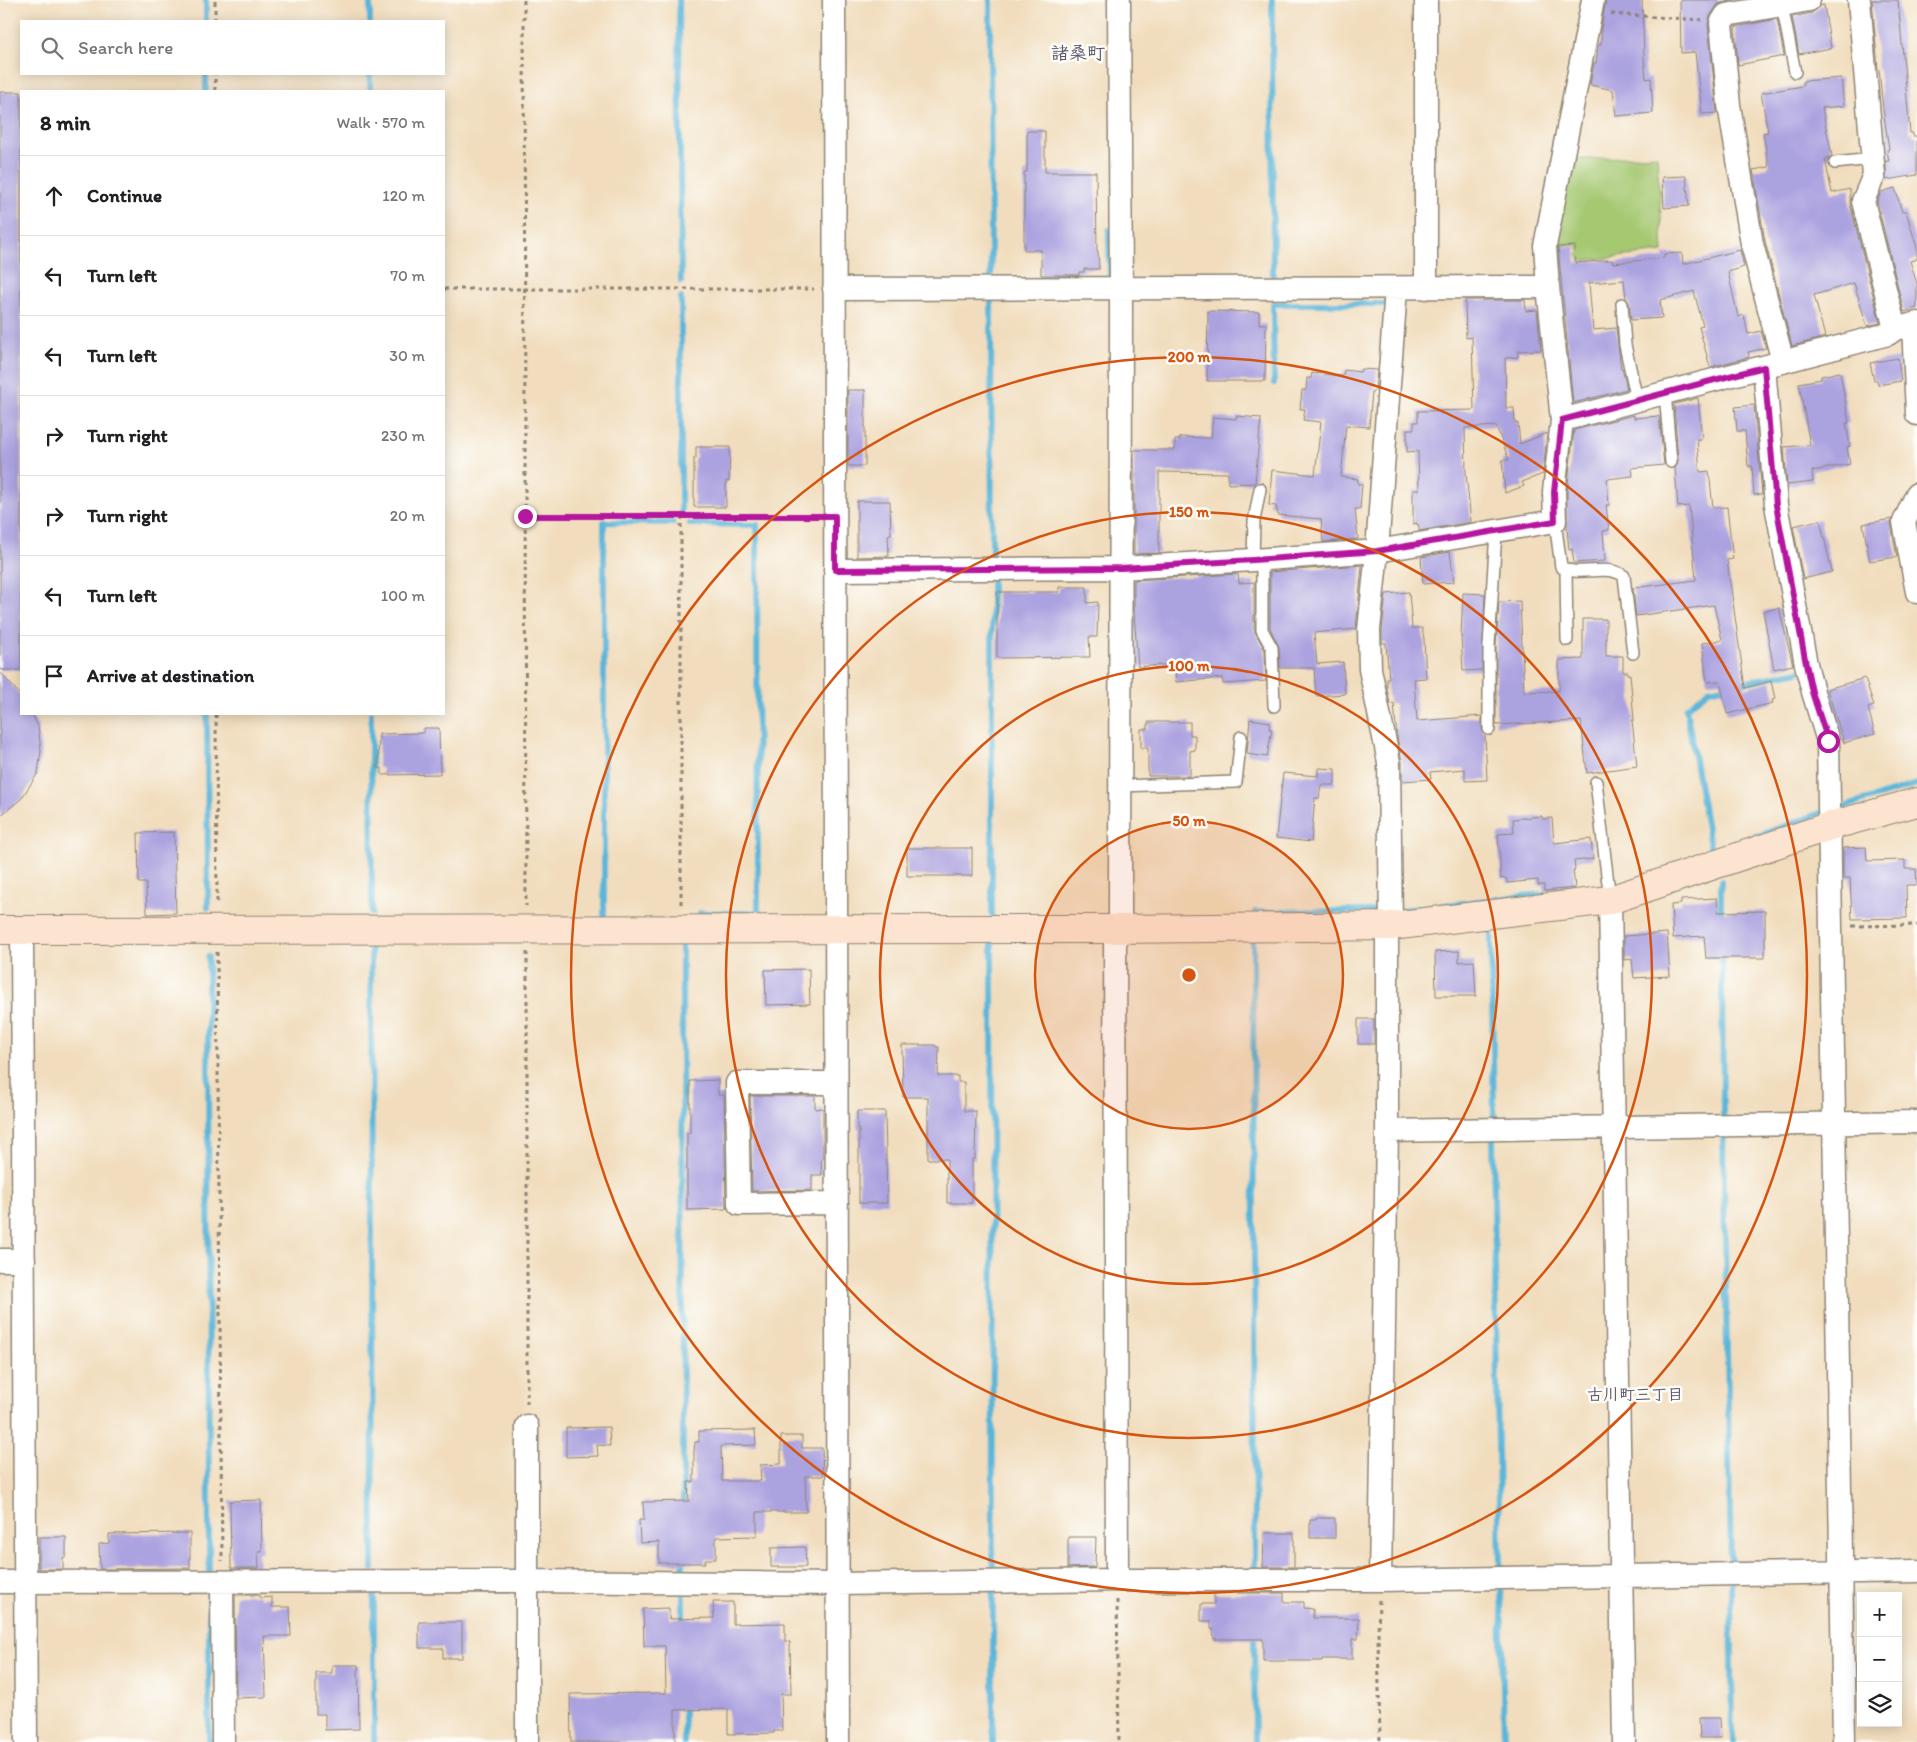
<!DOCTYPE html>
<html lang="en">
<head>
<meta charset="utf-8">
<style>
	body { margin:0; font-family:Itim,"Klee One",sans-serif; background:#f2f2f2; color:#202124 }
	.controls { position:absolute; right:15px; bottom:15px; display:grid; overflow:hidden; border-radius:0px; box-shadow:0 2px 12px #0003 }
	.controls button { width:45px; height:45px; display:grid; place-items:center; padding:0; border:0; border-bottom:1px solid #e0e0e0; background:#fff; color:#202124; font:25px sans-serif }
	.stop { position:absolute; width:15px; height:15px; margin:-11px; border:4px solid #b5179e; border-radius:50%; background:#fff }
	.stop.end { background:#b5179e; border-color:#fff; box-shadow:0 1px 5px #0008 }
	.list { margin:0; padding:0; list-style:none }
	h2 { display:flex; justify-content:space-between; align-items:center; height:65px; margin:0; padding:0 20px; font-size:21px }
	h2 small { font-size:16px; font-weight:400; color:#757577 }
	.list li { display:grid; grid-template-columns:32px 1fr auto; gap:15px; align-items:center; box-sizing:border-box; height:80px; padding:0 20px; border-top:1px solid #e0e0e0 }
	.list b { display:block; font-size:19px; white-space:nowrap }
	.list em { font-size:16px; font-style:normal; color:#757577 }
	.icon { flex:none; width:28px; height:28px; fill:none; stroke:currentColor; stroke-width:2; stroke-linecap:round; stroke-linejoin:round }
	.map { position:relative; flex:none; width:1917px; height:1742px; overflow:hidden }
	.search { position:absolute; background:#fff; box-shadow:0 2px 12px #0003; left:20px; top:20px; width:425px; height:55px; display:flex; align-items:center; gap:12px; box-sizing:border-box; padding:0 18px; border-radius:0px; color:#757577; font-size:19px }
	.panel { position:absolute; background:#fff; box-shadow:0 2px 12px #0003; left:20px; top:90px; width:425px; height:625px; border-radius:0px }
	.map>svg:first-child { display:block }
</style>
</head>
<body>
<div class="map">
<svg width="1917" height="1742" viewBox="0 0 1917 1742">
	<rect width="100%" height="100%" fill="#fdfcf7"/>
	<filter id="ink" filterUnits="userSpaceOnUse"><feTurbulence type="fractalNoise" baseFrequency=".02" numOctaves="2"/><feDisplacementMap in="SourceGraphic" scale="10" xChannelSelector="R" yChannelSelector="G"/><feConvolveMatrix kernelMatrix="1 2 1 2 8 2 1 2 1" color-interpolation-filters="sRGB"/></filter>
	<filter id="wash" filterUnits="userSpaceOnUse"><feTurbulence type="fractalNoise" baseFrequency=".0096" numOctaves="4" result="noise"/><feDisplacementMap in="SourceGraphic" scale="20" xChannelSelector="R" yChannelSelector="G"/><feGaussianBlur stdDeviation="1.12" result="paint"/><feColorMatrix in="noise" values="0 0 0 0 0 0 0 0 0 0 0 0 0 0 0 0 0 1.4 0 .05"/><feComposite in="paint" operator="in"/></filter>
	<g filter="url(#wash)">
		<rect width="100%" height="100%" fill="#f1ddbd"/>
		<path fill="#a5c871" stroke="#687a4e" d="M1657,155l6,97 -84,9 -1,-17 -27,2 17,-86z"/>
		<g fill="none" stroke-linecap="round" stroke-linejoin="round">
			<path stroke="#5bb6d9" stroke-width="6" d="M206,0v21
				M370,0v21
				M679,0l2,282
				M990,0l1,275
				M1272,0l1,275
				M206,74v17
				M370,74v17
				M1109,230l1,47
				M681,298v213
				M991,303l1,258
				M1274,383l-1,-79h110
				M690,524l67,1 1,388h-58
				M207,714l1,194
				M371,714l1,199
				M1841,808l76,-24
				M1743,841l78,-28
				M1711,852l-25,-144 23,-18 90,-19
				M1721,881v38
				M1403,910l140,-16
				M1255,912l122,-1
				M992,914v-338
				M604,915v-393l69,1
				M1491,932l3,188h5
				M1253,942l2,629
				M992,943l1,631
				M682,944l1,565
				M371,946l2,623
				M1722,949l1,167
				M208,957l1,616
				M1723,1130l8,438
				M1493,1137l7,434
				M683,1556v14
				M1731,1584l2,158
				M993,1592v150
				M1501,1592l3,150
				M209,1594v148
				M374,1596v146
				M683,1597v29
				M1254,1631l1,111
				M684,1703v39"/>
		</g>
		<g id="blocks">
			<path fill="#aba2e0" d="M1606,0h36l2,57 2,22 5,-1 2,35 -37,3 -3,-26 -23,-5 4,-22h2l2,-18h3v-17z
				M1680,0h55l-17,4 -8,12 -2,8 9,89 -15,1 -7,-62 -14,1z
				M1872,0h26l12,133h3v3h4v39l-31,5v-19h3l-2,-11 2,-1 -6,-40 -4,-40h-1z
				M1824,5l7,43 -32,6 -7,-37 20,-4 8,-7z
				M1777,19l7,37 -46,9 -3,-38z
				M1841,78l3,28 -22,2 10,48 -7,3 7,34 18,-4v15l30,119 -13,3 -13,-43 -40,12 11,42 -33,9 -27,-105 -12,-71 16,-3 -6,-34 5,-1 -7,-39 42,-7v-5z
				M0,92h21v578h-21z
				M1027,131h18v41h51l1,79h1l1,18h-15v3h-5v3h-38v-25h-17v-78h3z
				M1686,176l3,30 -25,2 -2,-31z
				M1895,188l7,24 4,-1 11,37v11l-7,2 7,23v24l-13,4 -27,-110 4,-10z
				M1575,246l1,17 36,-3 1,3 51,-5v-4l18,-1 1,11 57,-14 4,17 -16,5 10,45 6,-2 4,19 13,-3 5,17 -18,4 1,5 -39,10 -11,-40 4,-1 -9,-35 -34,9 2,18 -31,2 -2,-17 -3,-5 -2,-18 -35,3 4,47 23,-2 5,41 1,-1 5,21 -54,14 -15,-156z
				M1465,300h60l1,11 11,-1 4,40 -23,1v6l-13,1 1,50h8l1,15h3l2,21 27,-11 -4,41 -21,8 2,4 -19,7 -3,-33h7l-13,-34 -31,2 1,45 5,49 -52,9v-6h-2v-2l-4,1v-34h6l-1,-39 -11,1v-23h7v-7h4v-11l56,-1 -2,-73 -6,1z
				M1208,311l51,1v12h7l-1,57h-58z
				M1898,358l3,23 -23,4 -1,-5h-3l-4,-17z
				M1361,369l16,1 -2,21h-3l-3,36 -23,-2 -5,52 17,2v5h4l-2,25h-5l3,30 -35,3 -2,-23 -43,-4 -2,-9 -7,-1 3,-35 43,5 6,-53 -18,-2 2,-11h-5l2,-19h4l1,-12h4l1,-5 31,3 1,-6 16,2z
				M1840,372l9,51h-3l4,23 -3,1 3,17 -38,7 1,11 -26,3 -3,-38 26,-2 -11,-62 22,-4v-3z
				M848,390h17v76h-17z
				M1698,398l4,41h-5l3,33 9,-1 4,37 14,-1 6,52 -6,1 18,128 26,-7 4,18 -3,1 1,3 -46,11 -7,-33 -13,1 -5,-39 20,-3 -8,-35 -78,11 -3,-28 63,-8 -7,-74 -11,1 -3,-39 3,-7 -4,-57z
				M1754,405l8,89 -8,1 -2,-29h-4l-3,-35h-8l-2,-24z
				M1634,415v3l25,-2 5,49 -32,3 1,8 -26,3 2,26h-3l3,25 -6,1 2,30 -31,2 -2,-14 -3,1 -2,-22v-36l7,-62z
				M1236,416l25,2 -6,65 -27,1v-11l-69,-1v81l-25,1v-104h41v-10h5v-3l31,1 2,-21 23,2z
				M696,447h34l-1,34h-3v26h-32v-49h2z
				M857,501h33l1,33 -3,1 1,21 -32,1z
				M1892,519l-1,5 6,33 -27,4 -7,-37z
				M1820,520l12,52 -29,7 -10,-53z
				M1450,552l4,30 -31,2 -2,-27z
				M1362,565l-6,64 -42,4 3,31 26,-2 2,32 -29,2 -2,-28h-34l-1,-21 -9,-19v-56z
				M1238,574l1,9 15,-1v48l11,20 1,31 -43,3 -1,-6 -46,4 -2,-18 -36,3 -4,-54v-33z
				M1059,587h28v16l11,-1 -1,35h-8l1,20 -93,1v-66h62z
				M1409,592l3,36h10l2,11 2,39 -12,1 3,42 65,-5v13l3,6 2,45 -22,1v-12l-35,3 1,7 -29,2v-19l-5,-26 -3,-33 -4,1 -3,-15v-11h2l-3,-35h-4v-13l4,-36z
				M1463,593l22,1 -3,76 -19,1 -2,-35z
				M1520,601l4,91 35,-1v-31l24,-1v-40h23v37h17v16h5v3l2,-1 4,46h-2l5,46 -50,7 -6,-52 -85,4v-79l3,-44z
				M1779,608l14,57 -19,4 -11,-58z
				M0,672l21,24v18h11l6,12 3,25 -3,22 -17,26 -21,17z
				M1865,678l9,28 -6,2 7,26 -31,9 -17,-54z
				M1250,719l20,3 -1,7h3l-5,28 -20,-3z
				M1148,722h42v13h5v15l-5,1v25h-42v-28h-7v-19h7z
				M424,728h15l1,46 -58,1v-7h-4l1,-34 45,-1z
				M1318,768l17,1v16h-14l-2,13h-4l-4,44 -35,-4 7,-65 35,3z
				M1542,816v3l10,-1 2,25 37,-4 2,20 -19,2 1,9h-2l2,18 -31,3v-6h-6v-5l-31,3 -1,-5 -5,1 -3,-45 16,-1 -1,-14z
				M174,832l2,81 -29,1 -1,-31h-7l-1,-50z
				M1866,847l1,14 38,-1v9h11l1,16h-11l1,33 -55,1 -2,-41h-7v-30z
				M907,848h65v28h-65z
				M1717,898l1,14 47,-1v47h-59l-2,-22 -31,2 -2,-33 10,-1v-4z
				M1667,933l3,43 -36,2 -2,-19 -8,1v-24z
				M1459,951v11l15,-1 2,35h-40l-1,-44z
				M809,969l1,35 -44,1 -1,-35z
				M1358,1019h16v25h-16z
				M902,1045h33l1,2h3l-1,29h20v6h6v29h12l-1,48h-3v44h-25v-44h-19v-62h-25z
				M718,1080v15h6l2,114 -39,1v-77h3v-52z
				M750,1096h65v13l8,-1v51h-2l1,16h-10v15l-60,1z
				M857,1111h28l2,92h-28v-74h-2z
				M609,1427l1,19 -13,-1 1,11 -32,1v-29z
				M755,1430l1,15 -35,1 1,35h39l-1,-16 21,-1v-28h21v12h20l1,28h-18l1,36h-49v24l-41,1v22h-11v4h-46v-21l-19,1 -1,-23h5l-1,-18 46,-1 -1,-19h6v-31l1,-9h4v-11z
				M261,1500l1,52h-4l1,16h-28l-1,-67z
				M1316,1518h19v20h-25v-18h6z
				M190,1533v35l-90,1 -1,-25 10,-1v-9z
				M1264,1533h30v34h-31z
				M39,1537h27v20h-3v12h-24z
				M1068,1537h28l-1,30 -27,1z
				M805,1547l1,20h-35v-19z
				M1214,1593h70v9h20v6l9,1v9h46l-1,21h-6v20h-30v2h-59v-22h-49l-1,-10h-2v-8h-10v-17h13z
				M235,1595h25v3l12,-1v10h18l1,29h-27l2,61 -30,1z
				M713,1602h20v22l52,-1v18l5,1 1,52h-10l1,37h-8v2l-46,1v-25l-53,1v32h-104l-1,-48 96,-1 -1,-47h-21l-1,-37 26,-1v11l45,-1z
				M419,1622h43v36h-19v-10h-24z
				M332,1665h26l1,64 -34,1v-16h-9v-41h16z
				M1699,1718h21l1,20h-21z"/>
		</g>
	</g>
	<g filter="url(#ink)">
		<use href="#blocks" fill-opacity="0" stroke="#8e8474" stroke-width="1"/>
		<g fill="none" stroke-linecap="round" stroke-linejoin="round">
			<defs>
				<path id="lane" d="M1782,5l13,67
					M1835,163l37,-4
					M1622,304l3,41 12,55
					M1665,393l6,69
					M1555,521l6,46c19,11 45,-4 63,9l9,77
					M1262,559v71l10,18 2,58
					M1253,560l1,-39 6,-32
					M1566,570l1,70
					M1489,729v-83l7,-115
					M1596,782l14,118
					M1120,786l116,-4 5,-45"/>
				<path id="street" d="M834,0l4,1742
					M1119,0l2,288 -1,641
					M1782,0v5l27,-5
					M1859,0l15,175 -11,26 32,128
					M1782,5l-56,10 -5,8 8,82 23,139 31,118
					M1426,288v-288
					M834,289l714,-2
					M1913,324l4,90
					M1764,367l12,138 30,159 7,28 15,49 16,1001
					M1562,420l-14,-133 -3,-41 48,-246
					M1917,494l-13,28 13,70
					M835,570l286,-2 132,-8 124,-9 178,-30 -1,-29 8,-72 326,-86 7,-5 22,-6
					M1610,900l14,842
					M1391,926l-2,-164 -19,-93 -1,-39 8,-79 19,-263
					M1115,929l2,651
					M22,930l4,812
					M836,1083h-99l2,121 98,-1
					M1387,1131l530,-9
					M0,1260h24
					M527,1426v316
					M1380,1580l7,-449v-205
					M0,1582l527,-1 311,3 279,-4h263l537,-9
					M222,1582l1,160"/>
				<path id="secondary" d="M0,930l1115,-1 276,-3 219,-26 220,-74 87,-24"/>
			</defs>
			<use href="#lane" stroke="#8e8474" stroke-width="14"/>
			<use href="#street" stroke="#8e8474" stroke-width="25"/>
			<use href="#secondary" stroke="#8e8474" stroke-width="30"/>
			<path stroke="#8e8474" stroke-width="3" stroke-dasharray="4 4" stroke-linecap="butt" d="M524,0l2,906
				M1611,14l91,6
				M215,21v-21
				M215,91v-17
				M444,289h370
				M525,516h289
				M681,516v389
				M216,714l1,192
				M1852,926l65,-1
				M217,952l5,609
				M527,952v454
				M1117,1600l2,142
				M1379,1600l-1,35 2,107"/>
			<use href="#lane" stroke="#fff" stroke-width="11"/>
			<use href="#street" stroke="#fff" stroke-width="22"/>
			<use href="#secondary" stroke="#fde4d1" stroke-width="28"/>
		</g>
	</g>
	<g fill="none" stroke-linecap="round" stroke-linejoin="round" filter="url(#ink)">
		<path stroke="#b5179e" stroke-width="6" d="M525,516h310v54l286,-2 132,-8 124,-9 178,-30 -1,-29 8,-72 202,-53 12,138 30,159 6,28 16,49"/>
	</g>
	<circle cx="1189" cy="975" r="154" fill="#d5540f" fill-opacity=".12"/>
	<g fill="none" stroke="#d5540f" stroke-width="2.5">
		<circle cx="1189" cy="975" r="154"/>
		<circle cx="1189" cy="975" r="309"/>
		<circle cx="1189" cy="975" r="463"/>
		<circle cx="1189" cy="975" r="618"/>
	</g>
	<g text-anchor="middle" stroke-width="5" stroke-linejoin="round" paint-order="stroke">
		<g font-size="16" font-weight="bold" fill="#58556a" stroke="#fdfcf7">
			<text x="1635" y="1400">古川町三丁目</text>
		</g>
		<g font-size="18" font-weight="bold" fill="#58556a" stroke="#fdfcf7">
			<text x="1078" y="59">諸桑町</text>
		</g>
	</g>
	<circle cx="1189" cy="975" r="8" fill="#d5540f" stroke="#fdfcf7" stroke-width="2.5"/>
	<g font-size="15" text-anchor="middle" font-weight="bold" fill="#d5540f" stroke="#fdfcf7" stroke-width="5" stroke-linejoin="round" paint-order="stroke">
		<text x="1189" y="362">200 m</text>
		<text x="1189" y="517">150 m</text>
		<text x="1189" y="671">100 m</text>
		<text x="1189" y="826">50 m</text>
	</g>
</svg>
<div class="controls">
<button>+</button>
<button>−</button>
<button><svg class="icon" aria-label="layers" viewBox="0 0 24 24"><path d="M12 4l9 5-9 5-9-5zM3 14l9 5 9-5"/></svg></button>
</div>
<div class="stop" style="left:1828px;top:741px"></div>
<div class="stop end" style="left:525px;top:516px"></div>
<div class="search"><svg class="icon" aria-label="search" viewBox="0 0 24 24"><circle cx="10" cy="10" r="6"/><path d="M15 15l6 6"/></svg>Search here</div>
<section class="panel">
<h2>8 min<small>Walk · 570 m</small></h2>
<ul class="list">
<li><svg class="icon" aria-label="ahead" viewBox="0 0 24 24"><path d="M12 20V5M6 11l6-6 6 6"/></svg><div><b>Continue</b></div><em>120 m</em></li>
<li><svg class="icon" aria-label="left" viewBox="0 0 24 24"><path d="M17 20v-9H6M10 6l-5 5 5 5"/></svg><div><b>Turn left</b></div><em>70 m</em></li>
<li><svg class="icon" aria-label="left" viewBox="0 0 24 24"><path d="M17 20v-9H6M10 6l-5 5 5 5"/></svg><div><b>Turn left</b></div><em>30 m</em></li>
<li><svg class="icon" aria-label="right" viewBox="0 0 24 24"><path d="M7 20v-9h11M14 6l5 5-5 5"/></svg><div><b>Turn right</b></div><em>230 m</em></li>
<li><svg class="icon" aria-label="right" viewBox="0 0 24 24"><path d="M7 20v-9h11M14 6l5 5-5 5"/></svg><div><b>Turn right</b></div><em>20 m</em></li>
<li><svg class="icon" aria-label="left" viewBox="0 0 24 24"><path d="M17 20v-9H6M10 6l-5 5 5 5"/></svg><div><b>Turn left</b></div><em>100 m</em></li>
<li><svg class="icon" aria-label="arrive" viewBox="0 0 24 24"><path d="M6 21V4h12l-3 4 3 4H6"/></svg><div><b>Arrive at destination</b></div></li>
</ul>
</section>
</div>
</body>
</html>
